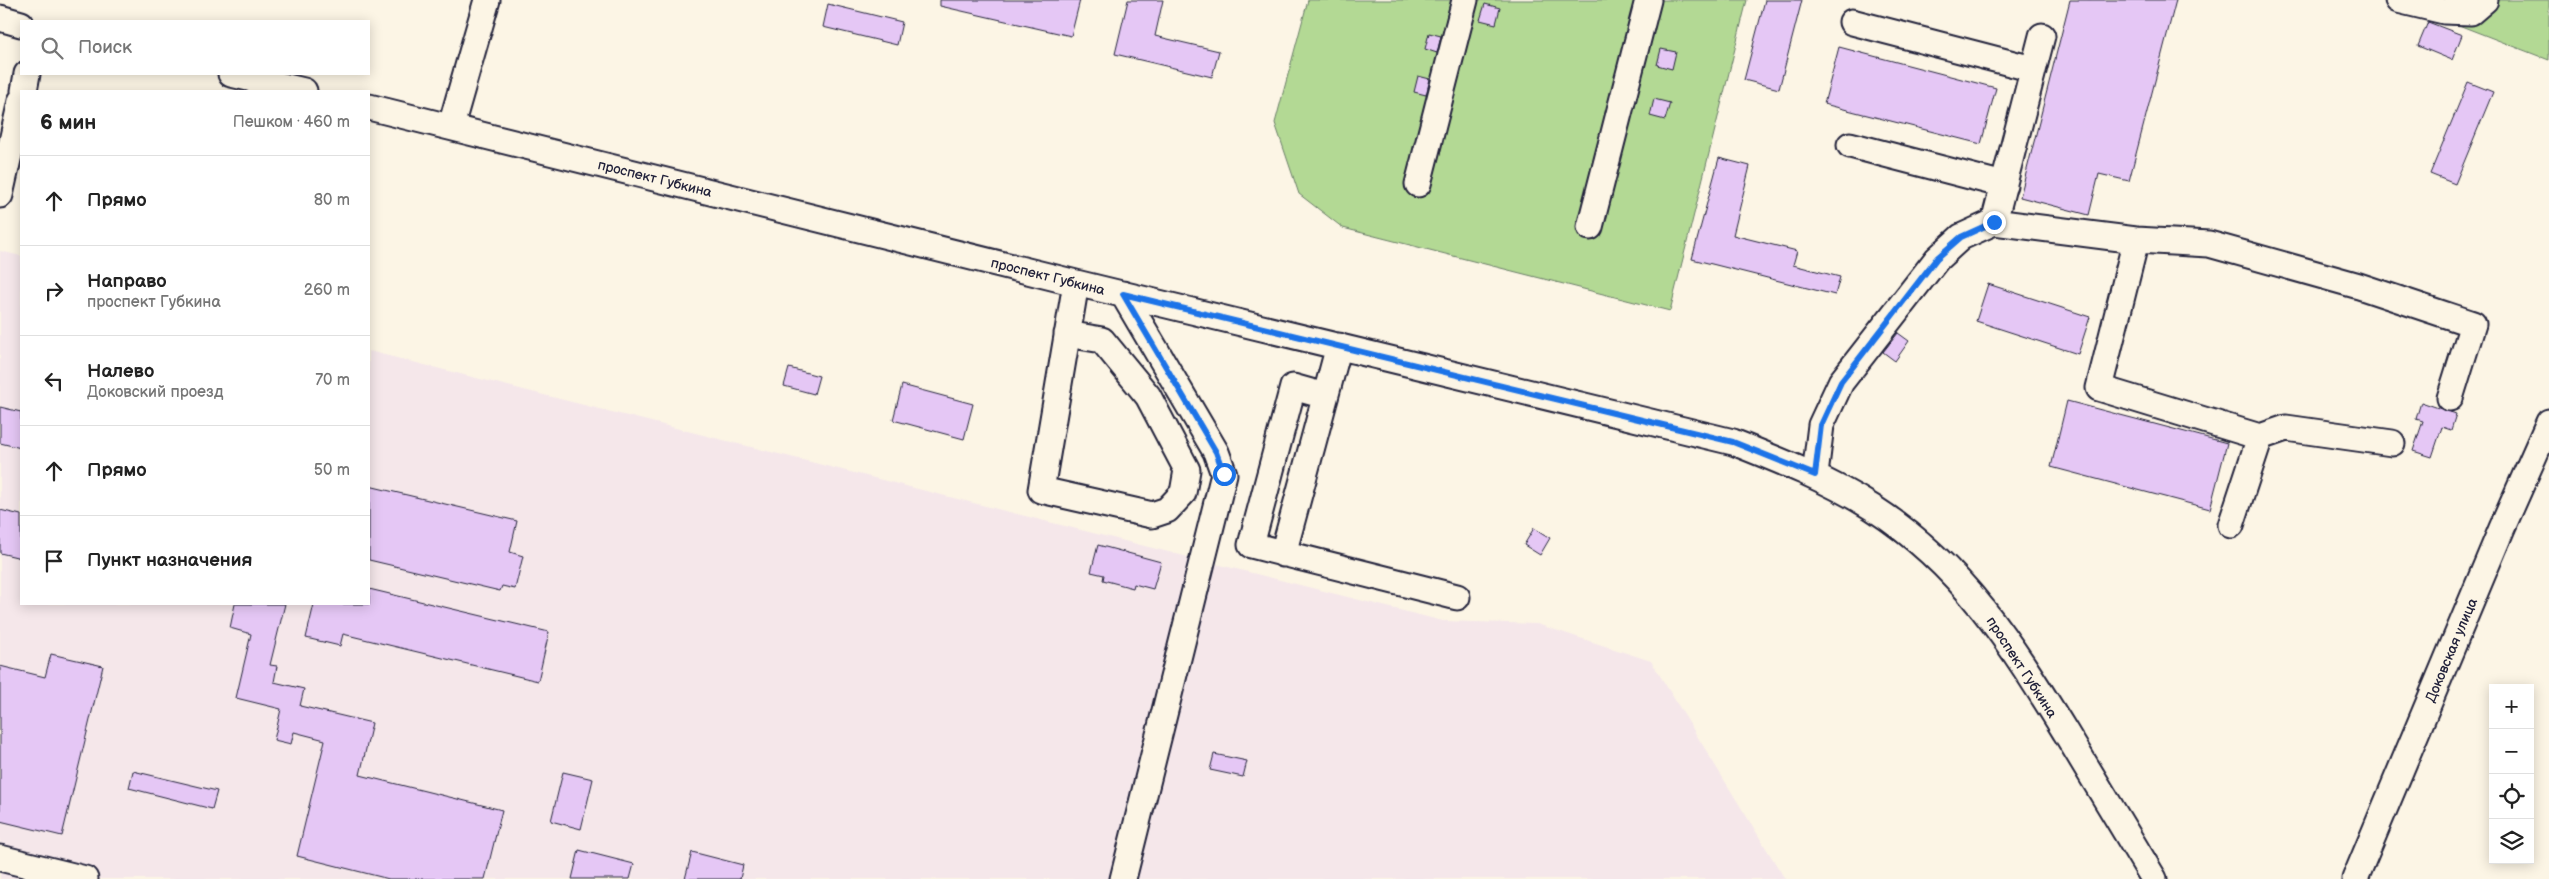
<!DOCTYPE html>
<html lang="ru">
<head>
<meta charset="utf-8">
<style>
	body { margin:0; font-family:"Balsamiq Sans",sans-serif; background:#f6f6f6; color:#222 }
	.controls { position:absolute; right:15px; bottom:15px; display:grid; overflow:hidden; border-radius:0px; box-shadow:0 2px 12px #0003 }
	.controls button { width:45px; height:45px; display:grid; place-items:center; padding:0; border:0; border-bottom:1px solid #e0e0e0; background:#fff; color:#222; font:25px sans-serif }
	.stop { position:absolute; width:15px; height:15px; margin:-11px; border:4px solid #1a73e8; border-radius:50%; background:#fff }
	.stop.end { background:#1a73e8; border-color:#fff; box-shadow:0 1px 5px #0008 }
	.list { margin:0; padding:0; list-style:none }
	h2 { display:flex; justify-content:space-between; align-items:center; height:65px; margin:0; padding:0 20px; font-size:21px }
	h2 small { font-size:16px; font-weight:400; color:#767676 }
	.list li { display:grid; grid-template-columns:32px 1fr auto; gap:15px; align-items:center; box-sizing:border-box; height:90px; padding:0 20px; border-top:1px solid #e0e0e0 }
	.list b { display:block; font-size:19px; white-space:nowrap }
	.list p { margin:0; font-size:16px; white-space:nowrap; color:#767676 }
	.list em { font-size:16px; font-style:normal; color:#767676 }
	.icon { flex:none; width:28px; height:28px; fill:none; stroke:currentColor; stroke-width:2; stroke-linecap:round; stroke-linejoin:round }
	.map { position:relative; flex:none; width:2549px; height:879px; overflow:hidden }
	.search { position:absolute; background:#fff; box-shadow:0 2px 12px #0003; left:20px; top:20px; width:350px; height:55px; display:flex; align-items:center; gap:12px; box-sizing:border-box; padding:0 18px; border-radius:0px; color:#767676; font-size:19px }
	.panel { position:absolute; background:#fff; box-shadow:0 2px 12px #0003; left:20px; top:90px; width:350px; height:515px; border-radius:0px }
	.map>svg:first-child { display:block }
</style>
</head>
<body>
<div class="map">
<svg width="2549" height="879" viewBox="0 0 2549 879">
	<rect width="100%" height="100%" fill="#fcf5e5"/>
	<filter id="ink" filterUnits="userSpaceOnUse"><feTurbulence type="fractalNoise" baseFrequency=".02" numOctaves="2"/><feDisplacementMap in="SourceGraphic" scale="10" xChannelSelector="R" yChannelSelector="G"/><feConvolveMatrix kernelMatrix="1 2 1 2 8 2 1 2 1" color-interpolation-filters="sRGB"/></filter>
	<g filter="url(#ink)">
		<path fill="#f5e7ea" d="M0,251l21,5v348h348v-253l1074,270 94,3 114,37 134,218h-1785z"/>
		<path fill="#b3d994" stroke="#6a7e68" d="M1308,0h439l-77,311 -327,-83 -44,-34 -24,-71z
			M2388,0h161v60l-142,-55z"/>
		<path fill="#e5c7f5" stroke="#22223b" d="M940,0h140l-9,36 -131,-30z
			M1128,0h35l-8,36 64,15 -7,26 -97,-23z
			M1765,0h37l-23,89 -35,-9z
			M2070,0h106l-47,181 -30,-7 -10,41 -69,-18z
			M828,4l74,18 -5,23 -74,-18z
			M1485,4l15,4 -4,16 -16,-4z
			M2428,22l34,13 -10,25 -34,-14z
			M1429,33l12,3 -4,17 -12,-4z
			M1839,47l157,41 -15,56 -157,-40z
			M1661,49l15,3 -4,17 -15,-4z
			M1418,76l12,3 -4,16 -12,-3z
			M2468,82l25,10 -38,92 -25,-10z
			M1654,99l16,4 -5,17 -15,-4z
			M1719,158l31,8 -17,69 64,16 -4,14 47,12 -5,18 -143,-36z
			M1988,284l102,33 -12,37 -102,-33z
			M1898,333l11,8 -14,20 -12,-9z
			M789,368l30,8 -5,18 -30,-8z
			M902,385l71,19 -9,35 -71,-19z
			M2067,401l160,42 -17,66 -159,-42z
			M2421,402l35,12 -5,16 -9,-3 -10,30 -19,-6 10,-30 -7,-2z
			M0,407l21,5v36l-21,-5z
			M369,486l148,35 -7,31 13,4 -8,33 -13,-3 -2,5 -131,-31z
			M0,510l21,5v43l-21,-5z
			M1534,528l16,10 -10,17 -16,-10z
			M1098,545l63,17 -8,27 -19,-5 -1,4 -30,-8 1,-5 -13,-3z
			M369,589l180,43 -11,49 -195,-47 -3,12 -34,-8 8,-34h55z
			M235,604h50l-15,61 7,1 -3,16 30,7 -4,17 72,17 -12,52 142,35 -17,69h-96l-92,-23 28,-116 -31,-8 -3,12 -17,-4 7,-31 -45,-11 15,-64 -21,-6z
			M51,654l52,12 -41,170 -62,-15v-155l45,11z
			M1214,754l33,7 -4,16 -33,-7z
			M133,771l84,20 -5,18 -83,-21z
			M563,772l30,7 -12,50 -30,-8z
			M579,850l55,14 -4,15h-58z
			M692,852l51,13 -3,14h-55z"/>
		<g fill="none" stroke-linecap="round" stroke-linejoin="round">
			<defs>
				<path id="minor" d="M2398,0l46,11 27,1 14,-12
					M0,18l21,6
					M1852,22l181,47
					M231,74l73,17
					M24,91l3,-17
					M369,107l707,176 657,159c48,19 96,38 140,66 90,58 138,136 193,225 29,49 59,97 88,146
					M451,126l36,-126
					M1850,145l154,40
					M1418,184l47,-184
					M0,195l21,-94
					M1994,222l48,-186
					M1590,227l58,-227
					M2136,240l-37,148 161,49 26,-9 106,15
					M1067,334l35,6 46,56 39,74 -4,23 -16,17 -15,5 -111,-25 35,-207
					M1325,396l-32,-9 -42,158 206,52
					M1815,475l6,-50 20,-43 96,-123 24,-22 33,-15 142,18 73,4 150,42 114,38 -23,74
					M2231,525l29,-88
					M1283,554l56,-208
					M0,858l85,21
					M1123,879l101,-405 -8,-22 -93,-158
					M2355,879l147,-351 47,-106"/>
			</defs>
			<use href="#minor" stroke="#22223b" stroke-width="29"/>
			<use href="#minor" stroke="#fcf5e5" stroke-width="25"/>
		</g>
	</g>
	<g fill="none" stroke-linecap="round" stroke-linejoin="round" filter="url(#ink)">
		<path stroke="#1a73e8" stroke-width="6" d="M1224,474l-8,-22 -93,-158 610,148 82,33 6,-50 20,-43 96,-124 24,-21 33,-15"/>
	</g>
	<g text-anchor="middle" stroke-width="4" stroke-linejoin="round" paint-order="stroke">
		<g font-size="14" fill="#22223b" stroke="#fcf5e5">
			<text transform="translate(655 178) rotate(14)" y="5">проспект Губкина</text>
			<text transform="translate(1048 276) rotate(14)" y="5">проспект Губкина</text>
			<text transform="translate(2451 650) rotate(-67)" y="5">Доковская улица</text>
			<text transform="translate(2022 667) rotate(57)" y="5">проспект Губкина</text>
		</g>
	</g>
</svg>
<div class="controls">
<button>+</button>
<button>−</button>
<button><svg class="icon" aria-label="locate" viewBox="0 0 24 24"><circle cx="12" cy="12" r="6"/><path d="M12 2v4M12 18v4M2 12h4M18 12h4"/></svg></button>
<button><svg class="icon" aria-label="layers" viewBox="0 0 24 24"><path d="M12 4l9 5-9 5-9-5zM3 14l9 5 9-5"/></svg></button>
</div>
<div class="stop" style="left:1224px;top:474px"></div>
<div class="stop end" style="left:1994px;top:222px"></div>
<div class="search"><svg class="icon" aria-label="search" viewBox="0 0 24 24"><circle cx="10" cy="10" r="6"/><path d="M15 15l6 6"/></svg>Поиск</div>
<section class="panel">
<h2>6 мин<small>Пешком · 460 m</small></h2>
<ul class="list">
<li><svg class="icon" aria-label="ahead" viewBox="0 0 24 24"><path d="M12 20V5M6 11l6-6 6 6"/></svg><div><b>Прямо</b></div><em>80 m</em></li>
<li><svg class="icon" aria-label="right" viewBox="0 0 24 24"><path d="M7 20v-9h11M14 6l5 5-5 5"/></svg><div><b>Направо</b><p>проспект Губкина</p></div><em>260 m</em></li>
<li><svg class="icon" aria-label="left" viewBox="0 0 24 24"><path d="M17 20v-9H6M10 6l-5 5 5 5"/></svg><div><b>Налево</b><p>Доковский проезд</p></div><em>70 m</em></li>
<li><svg class="icon" aria-label="ahead" viewBox="0 0 24 24"><path d="M12 20V5M6 11l6-6 6 6"/></svg><div><b>Прямо</b></div><em>50 m</em></li>
<li><svg class="icon" aria-label="arrive" viewBox="0 0 24 24"><path d="M6 21V4h12l-3 4 3 4H6"/></svg><div><b>Пункт назначения</b></div></li>
</ul>
</section>
</div>
</body>
</html>
